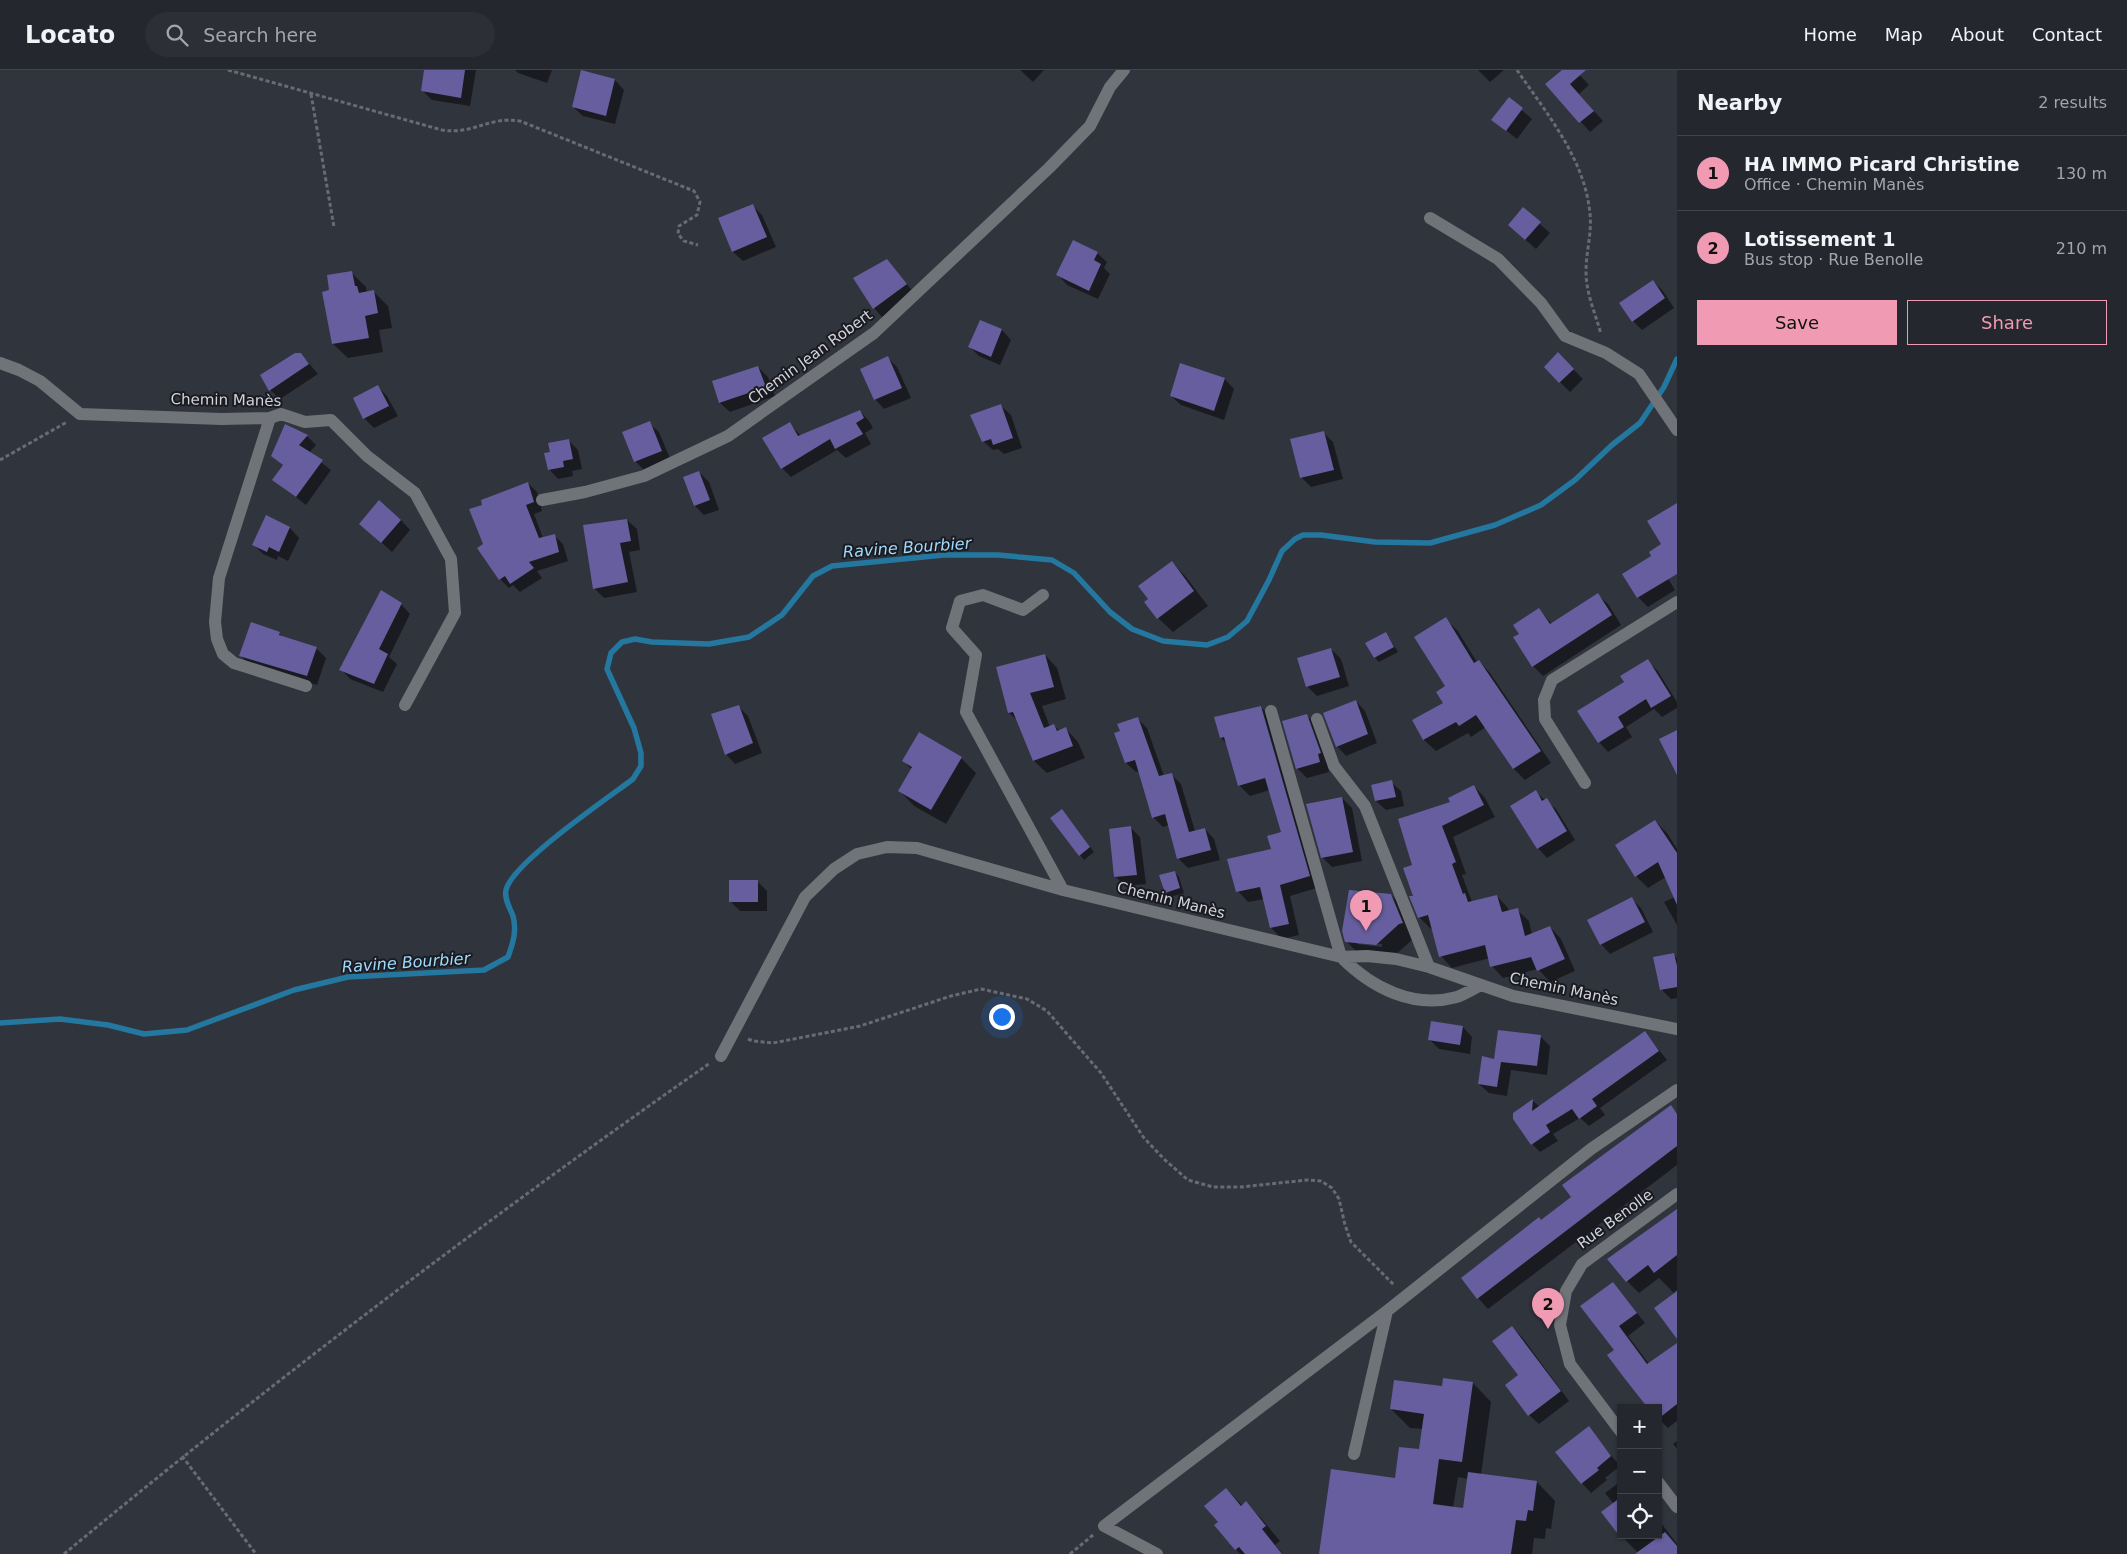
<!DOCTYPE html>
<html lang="en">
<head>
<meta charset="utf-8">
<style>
	body { margin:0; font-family:"DejaVu Sans",sans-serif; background:#2c2f36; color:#f1f3f6 }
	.controls { position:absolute; right:15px; bottom:15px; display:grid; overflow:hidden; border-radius:0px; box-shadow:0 1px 4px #0004 }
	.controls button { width:45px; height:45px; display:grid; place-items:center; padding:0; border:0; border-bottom:1px solid #41444a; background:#24272e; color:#f1f3f6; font:25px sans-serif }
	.you { position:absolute; left:1001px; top:946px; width:18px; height:18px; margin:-12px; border:4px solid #fff; border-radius:50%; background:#1a73e8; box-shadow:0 0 0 8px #1a73e833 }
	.badge { display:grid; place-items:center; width:32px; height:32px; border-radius:50%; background:#f19ab4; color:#111; font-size:16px; font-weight:700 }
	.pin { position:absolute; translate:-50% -41px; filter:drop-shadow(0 1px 2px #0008) }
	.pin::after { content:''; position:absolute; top:26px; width:18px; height:15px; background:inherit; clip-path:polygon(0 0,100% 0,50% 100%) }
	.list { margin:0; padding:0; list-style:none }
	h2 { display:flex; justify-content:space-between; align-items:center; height:65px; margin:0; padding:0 20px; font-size:21px }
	h2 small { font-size:16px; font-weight:400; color:#a3a5aa }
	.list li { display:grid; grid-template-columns:32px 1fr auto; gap:15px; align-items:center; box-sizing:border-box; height:75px; padding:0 20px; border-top:1px solid #41444a }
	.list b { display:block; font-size:19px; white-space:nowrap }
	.list p { margin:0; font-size:16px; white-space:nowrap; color:#a3a5aa }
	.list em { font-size:16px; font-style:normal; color:#a3a5aa }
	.actions { display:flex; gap:10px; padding:15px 20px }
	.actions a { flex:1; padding:11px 0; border:1px solid #f19ab4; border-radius:0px; text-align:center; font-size:18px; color:#f19ab4 }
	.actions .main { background:#f19ab4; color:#111 }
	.icon { flex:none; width:28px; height:28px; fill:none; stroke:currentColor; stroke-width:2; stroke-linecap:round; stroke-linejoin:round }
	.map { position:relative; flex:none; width:1677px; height:1484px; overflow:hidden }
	header { display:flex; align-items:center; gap:30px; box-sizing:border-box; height:70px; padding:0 25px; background:#24272e; border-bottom:1px solid #41444a }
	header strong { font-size:24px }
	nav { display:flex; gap:28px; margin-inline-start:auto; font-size:18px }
	.search { width:350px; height:45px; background:#2c2f36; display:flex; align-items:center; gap:12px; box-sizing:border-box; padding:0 18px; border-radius:28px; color:#a3a5aa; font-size:19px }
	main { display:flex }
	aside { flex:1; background:#24272e }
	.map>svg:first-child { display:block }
</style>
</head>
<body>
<header>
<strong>Locato</strong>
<div class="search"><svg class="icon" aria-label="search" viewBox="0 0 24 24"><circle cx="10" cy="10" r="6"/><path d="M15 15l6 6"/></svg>Search here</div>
<nav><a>Home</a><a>Map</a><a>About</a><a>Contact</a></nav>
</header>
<main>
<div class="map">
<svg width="1677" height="1484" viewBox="0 0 1677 1484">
	<rect width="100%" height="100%" fill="#30343d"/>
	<path fill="#0007" fill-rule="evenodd" d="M426,0h50l-6,36 -38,-6 -10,-10z
		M515,0h37l-5,13 -29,-10z
		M1020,0h24l-11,12z
		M1478,0h26l-14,12z
		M1563,0h12l14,15 -10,9 24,27 -13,11 -43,-48z
		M582,2l33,8 9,10 -9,34 -32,-8 -10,-9z
		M1509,29l23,20 -15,20 -24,-19z
		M752,135l10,10 14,32 -33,14 -10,-9 -14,-33z
		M1523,139l27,24 -14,16 -17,-15z
		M1097,183l10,9 -3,6 6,6 -12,25 -31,-14 -9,-10z
		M887,191l29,34 -33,23 -9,-10z
		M351,202l15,15 1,5 6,-1 15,15 4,22 -13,2 4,22 -35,6 -15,-14 -2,-53z
		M1653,211l10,10 11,17 -32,22 -9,-9z
		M980,251l22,9 9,10 -11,25 -21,-9 -9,-9z
		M301,284l17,20 -38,25 -10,-9z
		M1558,284l25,25 -13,13 -25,-25z
		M888,288l9,9 14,31 -27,11 -9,-10z
		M1181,295l44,14 9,10 -10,31 -43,-15 -10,-9z
		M758,297l10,10 7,19 -45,16 -10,-9 -7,-21z
		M378,317l9,9 11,20 -24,12 -10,-10 -9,-19z
		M1001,336l10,9 11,33 -18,6 -6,-5 -5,1 -10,-9z
		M860,341l9,10 4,7 -8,5 6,11 -25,14 -9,-8 -46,27 -9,-9 7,-45 12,13z
		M649,353l10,9 12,29 -26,10 -9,-9 -12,-29z
		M1323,362l10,10 10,37 -32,8 -10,-10z
		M307,366l9,9 -7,8 22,17 -25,35 -32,-25 10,-14 -11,-10z
		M568,370l10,10 4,19 -10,2 1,5 -15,3 -9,-10 3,-16z
		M699,402l10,10 10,28 -15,5 -9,-9z
		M528,413l9,9 5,19 -8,3 9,24 11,-3 9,9 5,17 -31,10 5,7 -22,14 -7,-7 -4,3 -9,-9 -16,-35z
		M1677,435v66l-13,1 11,18 -27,17 -10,-10 15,-41 9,-11z
		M266,447l24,11 9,10 -11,23 -10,-5 -1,4 -14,-6 -10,-10z
		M401,450l9,10 -18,22 -21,-19z
		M627,450l10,9 3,21 -11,2 8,40 -33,6 -10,-10z
		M1172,492l14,15 22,29 -35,26 -15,-14 -8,-19z
		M1598,525l10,9 13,21 -78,51 -10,-10 -18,-28 5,-4 19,-24 13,14z
		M401,534l9,10 -21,43 8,7 -14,28 -33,-13 -9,-10z
		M1445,549l12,11 20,32 2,-1 11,12 61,90 -26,17 -11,-11 -28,-42 -15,10 -3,-4 -32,18 -12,-11 -10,-19 31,-18z
		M279,563l4,5 33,10 10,10 -9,27 -67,-20 -9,-9z
		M1386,563l12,19 -19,10 -4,-4z
		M1331,579l10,10 8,27 -32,10 -10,-10z
		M1045,585l12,13 9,31 -24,7 8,21 4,-1 6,5 6,-2 12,13 7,16 -38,15 -13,-12 -16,-40 -9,-8z
		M1647,591l10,9 20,32v6l-15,9 -8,-8 -28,18 6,10 -24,15 -9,-10 26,-60z
		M1356,631l9,10 12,32 -31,13 -9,-10z
		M739,637l9,9 14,37 -27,11 -9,-10z
		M1261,637l10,11 49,169 -30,9 9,39 -17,4 -11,-11 -7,-29 -16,3 -10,-11 34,-41 11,-17 -13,-43 -20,6 -11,-11 -12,-41 -6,-6z
		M1307,646l10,9 12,47 -22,6 -10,-10z
		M1137,648l10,10 17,48 7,-2 10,10 14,47 10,-2 9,10 6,21 -32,8 -10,-10 -9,-33 -6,2 -10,-10 -13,-46 -4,1 -10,-9 -11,-29 7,-3z
		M961,688l15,15 -30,51 -32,-18 -14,-15 12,-21 -8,-9z
		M1391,712l10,9 3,15 -18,4 -10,-9z
		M1474,716l11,12 10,19 -42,20 13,37 -4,1 10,27 25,-6 11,12 1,4 8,-2 12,11 3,14 18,-8 11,12 14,32 -25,11 -12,-13 -35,9 -11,-12 -2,-8 -38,10 -11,-12 -8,-28 -2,1 -12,-12 -4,-19 -1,-32 38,-63z
		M1535,722l21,17 19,31 -28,18 -9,-10z
		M1342,728l10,10 10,53 -30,6 -10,-10z
		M1066,745l28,37 -10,8 -4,-5z
		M1655,751l12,12 10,16v76l-13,-23 11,-5 -9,-20 -18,11 -12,-12z
		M1131,758l9,9 6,47 -21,2 -10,-10z
		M1175,802l4,5 5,16 -14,4 -4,-5z
		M757,811l10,10v20h-27l-10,-10z
		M1391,825l15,15 8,28 -23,21 -30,-3 -15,-15zM1357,872l25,2v3l-25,-3z
		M1632,829l9,9 12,24 -43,22 -9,-10z
		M1674,885l3,3v40l-6,1 -9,-9z
		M1463,957l9,10 -2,17 -31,-5 -10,-10z
		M1645,963l22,27 -67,48 5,7 -16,11 -9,-8 -27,16 5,7 -18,11 -8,-8 -18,-30 19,-13 7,6z
		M1540,966l10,10 -3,29 -36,-5 -4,26 -18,-3 -10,-9 16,-24z
		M1670,1037l7,6v52l-189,144 -10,-11 64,-77 31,-24 -9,-12z
		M1677,1141v79l-3,2 3,3v41l-2,-42 -16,-16 -20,15 -12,-12z
		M1613,1213l32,40 -17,13 21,28 28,-19v76l-9,7 -10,-10v-10l-43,-58z
		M1512,1257l10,10 47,64 -30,23 -10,-9 -9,-40z
		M1473,1313l18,19 -10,73 56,7 18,19 -4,28 -5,-1 -1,11 -11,-1 -2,16h-212l76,-75 24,-28 3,-22 -13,-1 -19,-19 52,-21zM1458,1407l10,2 -4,31 -11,-2z
		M1588,1358l32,38 -15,12 2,2 -16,13 -9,-10z
		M1677,1371v8l-4,-5z
		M1621,1411v54h37v-16l19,25v10h-27l-5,-7 -8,5 -18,-19 -5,-29 -9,-11z
		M1226,1419l17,17 3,-3 15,15 19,23 -5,4 8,9h-43l-4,-5 -17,-27z"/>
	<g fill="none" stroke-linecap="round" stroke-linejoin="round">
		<path stroke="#24779e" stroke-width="5.5" d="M0,953l60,-4 48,6 36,9 43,-4 107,-40 54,-13 136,-7 24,-13c5,-14 9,-26 5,-41 -3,-8 -9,-17 -7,-26 6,-27 102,-92 127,-111l8,-13v-13l-7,-25 -27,-59 4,-16 11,-11 13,-3 17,3 57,2 40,-7 33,-22 31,-39 19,-10 112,-11h54l54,5 22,13 36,39 22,17 31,12 44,4 21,-8 19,-16 22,-41 13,-29 13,-12 8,-4h18l54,7 55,1 65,-18 46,-20 34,-25 37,-35 28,-22 24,-36 13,-28"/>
	</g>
	<path fill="#665e9e" d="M424,0h41l-4,28 -40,-7z
		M581,0l34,9 -9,37 -34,-9z
		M1562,0h24l-16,14 24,27 -15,12 -34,-39z
		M1509,27l14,11 -17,23 -15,-11z
		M753,134l14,33 -35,15 -14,-34z
		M1523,137l18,15 -16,18 -17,-15z
		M1073,170l25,12 -4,8 7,4 -12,27 -33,-16z
		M887,189l20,25 -34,25 -20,-31z
		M352,201l3,15h2l2,7 15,-3 4,23 -13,3 4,22 -37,6 -10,-52 7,-2 -2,-15z
		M1653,210l12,18 -33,24 -13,-19z
		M980,250l22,9 -11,28 -23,-10z
		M1558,282l16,17 -15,14 -15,-16z
		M295,283h6l8,11 -40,27 -9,-16z
		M888,286l14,32 -28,12 -14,-31z
		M1180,293l45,15 -11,33 -44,-15z
		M758,296l8,21 -47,16 -7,-22z
		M378,315l11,21 -26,13 -10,-21z
		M1001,334l12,34 -20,7 -2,-6 -9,3 -12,-27z
		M860,340l4,8 -8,5 7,11 -28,15 -5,-10 -49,30 -19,-31 28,-16 8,14z
		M650,351l12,30 -28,11 -12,-30z
		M285,354l23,11 -9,10 24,15 -27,37 -24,-17 11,-15 -12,-9z
		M1324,361l10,39 -34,8 -10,-39z
		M569,369l4,20 -10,2 1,6 -16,3 -4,-17 6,-1 -2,-9z
		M699,401l11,29 -16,6 -11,-29z
		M528,412l6,20 -8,3 13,33 16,-4 4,18 -30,10 5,6 -24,16 -5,-8 -6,4 -22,-32 6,-4 -14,-35 13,-4 -1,-5z
		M379,430l22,20 -20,23 -22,-19z
		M1677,433v71l-40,24 -15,-24 29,-18 -2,-4 12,-8 -14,-23z
		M266,445l24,12 -11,25 -10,-5 -2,5 -15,-7z
		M627,449l4,22 -11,2 8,39 -35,7 -10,-64z
		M1172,491l22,30 -37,28 -13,-17 4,-3 -10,-13z
		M381,520l21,13 -23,46 9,5 -14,30 -35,-14z
		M1598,523l14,22 -80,52 -19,-30 6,-3 -6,-9 26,-17 11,16z
		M1446,547l28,46 5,-3 62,91 -28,18 -37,-54 -17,11 -3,-4 -33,18 -11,-20 31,-17 -7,-11 9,-6 -31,-49z
		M251,552l29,10 -1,3 38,12 -10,29 -68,-20z
		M1386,562l8,15 -20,11 -9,-15z
		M1331,578l9,29 -34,10 -9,-29z
		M1045,584l9,33 -24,6 14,35 10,-4 3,7 9,-4 7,19 -40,15 -20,-49 -5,1 -12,-46z
		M1648,589l23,37 -20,12 -5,-9 -28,18 6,10 -26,16 -21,-32 47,-29 -4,-6z
		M1356,630l12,34 -32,13 -13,-34z
		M739,635l14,38 -28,12 -14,-41z
		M1261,636l49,170 -30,9 9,39 -19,4 -10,-41 -24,5 -9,-33 44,-10 -4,-13 14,-4 -16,-54 -27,8 -14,-49 -4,1 -6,-21z
		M1307,644l14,39 -3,1 2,8 -24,7 -14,-48z
		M1138,647l21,59 13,-3 17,59 16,-4 6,22 -34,9 -12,-45 -13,4 -17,-58 -10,3 -11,-30 6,-2 -3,-7z
		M1677,660v45l-18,-36z
		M919,662l43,25 -31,53 -33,-19 14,-24 -10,-6z
		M1392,710l4,17 -21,4 -4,-16z
		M1474,715l10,20 -42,21 14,36 -4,2 11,30 2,-1 3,9 29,-7 5,17 16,-4 7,28 25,-10 15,33 -28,12 -6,-14 -41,10 -5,-22 -46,12 -11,-42 -10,3 -9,-22h4l-10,-28 9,-3 -14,-46 52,-17 -2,-4z
		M1536,720l6,11 5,-3 20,33 -30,18 -27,-43z
		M1342,727l11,55 -32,6 -15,-54z
		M1062,739l28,38 -11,9 -29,-38z
		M1655,750l22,33v52l-19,-43 -23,15 -20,-32z
		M1131,756l6,49 -23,2 -5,-48z
		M1175,801l5,17 -15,5 -6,-18z
		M729,810h29v22h-29z
		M1349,820l42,4 12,29 -4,1 -23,21 -31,-3 -3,-11z
		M1632,827l13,25 -45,23 -13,-25z
		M1674,883l3,13v21l-17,3 -7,-33z
		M1431,951l32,5 -3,19 -32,-5z
		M1498,960l43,5 -4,31 -36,-4 -4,25 -19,-3 4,-28 12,3z
		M1645,961l14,20 -67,48 5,7 -18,13 -7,-10 -26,16 4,7 -19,13 -18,-26v-6l20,-14 -1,12z
		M1671,1035l6,9v32l-200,153 -16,-21 78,-61 2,3 30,-23 -9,-12z
		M1677,1139v46l-23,18 -6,-8 -22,17 -19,-23z
		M1613,1212l24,31 -18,13 28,38 30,-21v61l-19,15v-11h-10l-23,-29 -18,-24 7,-5 -34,-44z
		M1677,1221v48l-23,-31z
		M1512,1256l49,65 -33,25 -23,-31 13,-10 -26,-34z
		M1443,1308l30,4 -11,80 -23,-3 -6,45 30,4 5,-36 69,9 -4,30 -5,-1 -2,11 -10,-1 -5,34h-192l12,-85 64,9 4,-31 20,2 5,-35 -34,-5 4,-29 48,6z
		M1589,1356l22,30 -14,12 2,2 -18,14 -26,-32z
		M1226,1418l15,18 5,-5 20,25 -4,3 20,25h-37l-6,-7 -4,3 -21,-25 4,-3 -14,-16z
		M1621,1427v41l-20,-26z
		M1665,1462l12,14v8h-42z"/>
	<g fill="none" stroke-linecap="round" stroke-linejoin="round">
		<path stroke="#686b73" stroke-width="3" stroke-dasharray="4 2.5" stroke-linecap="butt" d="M228,0l214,60c32,5 46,-14 78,-9l174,70 6,11 -3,13 -18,11 -1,8 6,7 14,4
			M1517,0c30,44 68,89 73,144 2,19 -4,38 -4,57 0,23 9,41 15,63
			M311,24l23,133
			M0,390l67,-38
			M748,969l5,2 20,2 87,-17 91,-30 30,-7 46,10 20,12 54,62 43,65 21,22 23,20 25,7h28l66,-7 14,1 11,7 7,11 6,26 6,17 43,43
			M182,1386l74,98
			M64,1484c209,-173 424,-336 646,-491
			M1070,1484l23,-19"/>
		<path stroke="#707478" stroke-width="12" d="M1430,148l68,41 43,44 24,33 41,17 33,21 38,56
			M0,293l19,7 21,11 40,33 141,5 49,-1 11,-4 24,8 26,-2 36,36 48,37 36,66 4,54 -50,92
			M270,348l-51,160 -4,44 2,17 6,15 11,9 72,23
			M542,430l43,-8 59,-16 84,-40 146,-103 175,-165 41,-42 20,-39 14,-17
			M1043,525l-20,15 -40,-15 -23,6 -8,27 24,27 -10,57 97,178
			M1271,641l70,246c31,31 72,52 116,40 8,-3 16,-8 24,-12
			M1317,649l17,47 31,40 64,161
			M1585,713l-40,-64 -1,-19 8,-20 125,-78
			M721,986l84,-159 29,-28 23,-15 30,-7 30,1 146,42 278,67 26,-1 29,3 33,8 84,29 164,33
			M1621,1362l-51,-68 -10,-39 6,-34 16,-27 95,-70
			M1354,1384l33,-143
			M1658,1412l19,25
			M1157,1484l-53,-28 283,-215 204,-162 86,-59"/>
	</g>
	<g text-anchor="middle" stroke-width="4" stroke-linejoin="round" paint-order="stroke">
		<g font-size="15" fill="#d2d4da" stroke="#1a1b20">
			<text transform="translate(810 287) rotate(-36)" y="5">Chemin Jean Robert</text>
			<text transform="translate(226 330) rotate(1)" y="5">Chemin Manès</text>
			<text transform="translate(1171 830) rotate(14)" y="5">Chemin Manès</text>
			<text transform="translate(1564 919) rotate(12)" y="5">Chemin Manès</text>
			<text transform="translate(1615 1149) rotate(-36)" y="5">Rue Benolle</text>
		</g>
		<g font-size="16" font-style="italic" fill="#9fdafc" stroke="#1a1b20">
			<text transform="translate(907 477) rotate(-4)" y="6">Ravine Bourbier</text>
			<text transform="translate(406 892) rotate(-4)" y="6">Ravine Bourbier</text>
		</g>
	</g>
</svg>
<div class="controls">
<button>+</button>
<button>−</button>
<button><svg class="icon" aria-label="locate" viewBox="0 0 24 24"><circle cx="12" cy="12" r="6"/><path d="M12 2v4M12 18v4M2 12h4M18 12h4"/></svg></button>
</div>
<div class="you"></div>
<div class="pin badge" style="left:1366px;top:861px">1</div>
<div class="pin badge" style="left:1548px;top:1259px">2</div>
</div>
<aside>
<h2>Nearby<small>2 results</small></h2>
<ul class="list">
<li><span class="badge">1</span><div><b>HA IMMO Picard Christine</b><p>Office · Chemin Manès</p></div><em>130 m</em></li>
<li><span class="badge">2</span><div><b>Lotissement 1</b><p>Bus stop · Rue Benolle</p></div><em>210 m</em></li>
</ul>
<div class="actions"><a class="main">Save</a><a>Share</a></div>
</aside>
</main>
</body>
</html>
